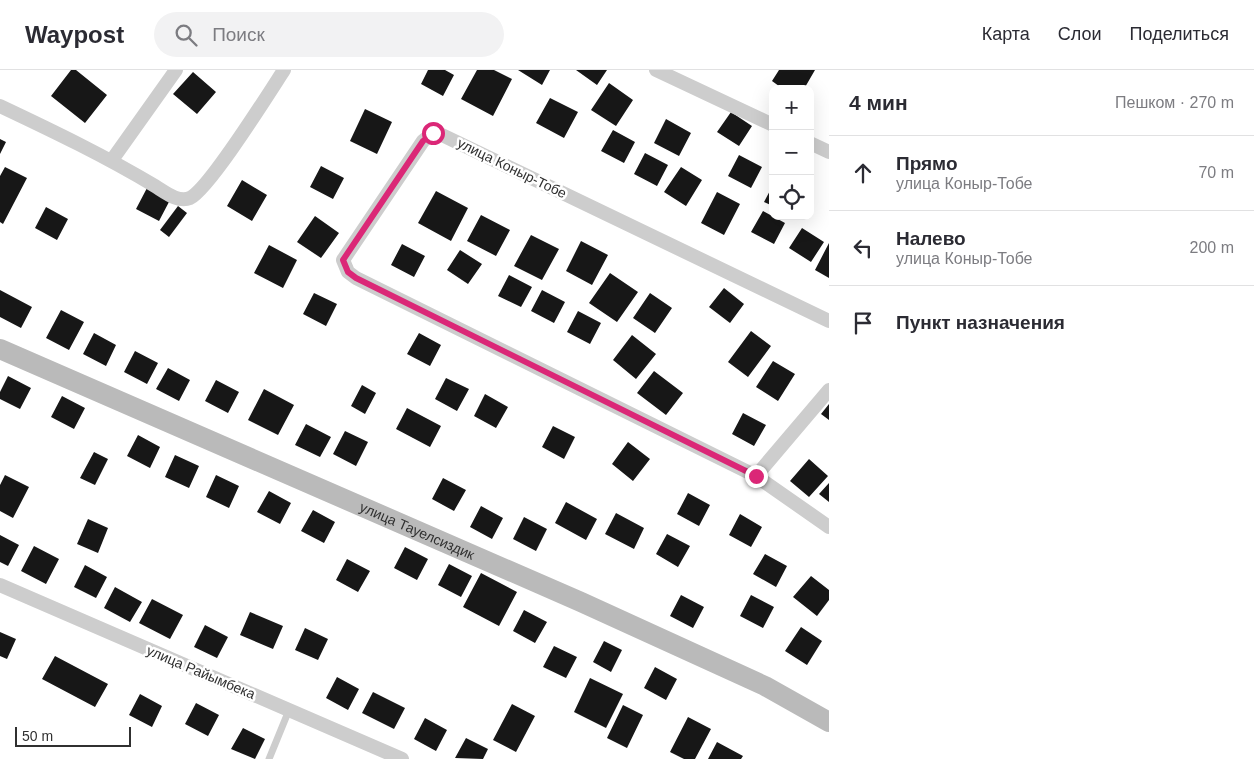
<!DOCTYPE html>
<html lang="ru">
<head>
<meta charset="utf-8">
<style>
	body { margin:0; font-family:Helvetica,sans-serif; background:#f2f2f3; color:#2b2b33 }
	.controls { position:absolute; right:15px; top:15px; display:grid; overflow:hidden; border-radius:10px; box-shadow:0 5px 20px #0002 }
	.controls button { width:45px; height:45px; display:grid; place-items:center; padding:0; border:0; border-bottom:1px solid #e1e1e2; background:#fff; color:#2b2b33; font:25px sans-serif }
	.scale { position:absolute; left:15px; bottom:12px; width:116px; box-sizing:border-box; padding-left:5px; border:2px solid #303030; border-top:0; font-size:14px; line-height:18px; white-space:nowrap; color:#303030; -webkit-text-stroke:4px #fff; paint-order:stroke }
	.stop { position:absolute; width:15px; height:15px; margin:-11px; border:4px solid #db2777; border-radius:50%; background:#fff }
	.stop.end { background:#db2777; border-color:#fff; box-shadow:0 1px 5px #0008 }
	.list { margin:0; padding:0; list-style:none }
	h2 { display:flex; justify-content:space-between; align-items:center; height:65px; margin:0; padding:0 20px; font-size:21px }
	h2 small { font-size:16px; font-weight:400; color:#7c7c81 }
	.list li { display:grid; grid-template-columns:32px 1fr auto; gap:15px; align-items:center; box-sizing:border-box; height:75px; padding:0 20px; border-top:1px solid #e1e1e2 }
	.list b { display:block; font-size:19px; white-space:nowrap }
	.list p { margin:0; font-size:16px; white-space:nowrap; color:#7c7c81 }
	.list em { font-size:16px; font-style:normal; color:#7c7c81 }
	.icon { flex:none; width:28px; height:28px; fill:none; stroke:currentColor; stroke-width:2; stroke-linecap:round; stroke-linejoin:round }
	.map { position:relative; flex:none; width:829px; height:689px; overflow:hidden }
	header { display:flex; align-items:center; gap:30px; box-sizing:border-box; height:70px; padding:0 25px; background:#fff; border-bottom:1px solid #e1e1e2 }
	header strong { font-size:24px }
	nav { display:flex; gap:28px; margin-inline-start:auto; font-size:18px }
	.search { width:350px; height:45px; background:#f2f2f3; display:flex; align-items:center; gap:12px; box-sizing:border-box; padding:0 18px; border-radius:28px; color:#7c7c81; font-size:19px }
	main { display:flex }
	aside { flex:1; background:#fff }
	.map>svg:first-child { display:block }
</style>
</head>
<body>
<header>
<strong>Waypost</strong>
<div class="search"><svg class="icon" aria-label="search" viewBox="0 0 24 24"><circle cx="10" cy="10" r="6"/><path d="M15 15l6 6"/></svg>Поиск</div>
<nav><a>Карта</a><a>Слои</a><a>Поделиться</a></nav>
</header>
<main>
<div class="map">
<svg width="829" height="689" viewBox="0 0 829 689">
	<rect width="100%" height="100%" fill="#fff"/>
	<path fill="#171717" d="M71,0h5l31,25 -22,28 -34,-27z
		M428,0h17l9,5 -11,21 -22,-12z
		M477,0h17l18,9 -19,37 -32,-17z
		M518,0h32l-8,15z
		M576,0h31l-10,15z
		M779,0h36l-11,19h-21l-11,-8z
		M193,2l23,20 -19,22 -24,-20z
		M609,13l24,17 -17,26 -25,-16z
		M550,28l28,14 -14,26 -28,-15z
		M365,39l27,13 -15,32 -27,-13z
		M731,42l21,14 -13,20 -22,-14z
		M666,49l25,14 -12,23 -25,-13z
		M613,60l22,12 -11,21 -23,-12z
		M0,69l6,3 -6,12z
		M645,83l23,12 -11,21 -23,-12z
		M739,85l23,12 -11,21 -23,-12z
		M321,96l23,12 -11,21 -23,-12z
		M5,97l22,11 -24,46 -3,-2v-46z
		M681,97l21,13 -16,26 -22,-14z
		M242,110l25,15 -15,26 -25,-15z
		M773,115v21l-9,-4z
		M147,118l23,12 -11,21 -23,-12z
		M436,121l32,17 -17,33 -33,-18z
		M717,122l23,12 -16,31 -23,-12z
		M178,136l9,7 -18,24 -9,-7z
		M46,137l22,12 -11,21 -22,-12z
		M763,141l22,12 -11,21 -23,-12z
		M481,145l29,15 -14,26 -29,-15z
		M315,146l24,17 -18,25 -24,-16z
		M802,158l22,14 -13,20 -22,-14z
		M531,165l28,14 -17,31 -28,-14z
		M581,171l27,14 -16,30 -26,-14z
		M829,173v35l-14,-8z
		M402,174l23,12 -11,21 -23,-12z
		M269,175l28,15 -14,28 -29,-15z
		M460,180l22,14 -14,20 -21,-14z
		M610,203l28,19 -21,30 -28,-19z
		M509,205l23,12 -11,20 -23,-11z
		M724,218l20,16 -14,19 -21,-16z
		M0,220l32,17 -11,21 -21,-11z
		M542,220l23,12 -11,21 -23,-12z
		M314,223l23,11 -11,22 -23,-12z
		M650,223l22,15 -17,25 -22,-15z
		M61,240l23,12 -15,28 -23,-12z
		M578,241l23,12 -11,21 -23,-12z
		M751,261l20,15 -23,31 -20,-15z
		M94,263l22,12 -10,21 -23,-12z
		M419,263l22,12 -11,21 -23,-12z
		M632,265l24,19 -20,25 -23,-19z
		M135,281l23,12 -11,21 -23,-12z
		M773,291l22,13 -17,27 -22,-14z
		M168,298l22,12 -11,21 -23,-12z
		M654,301l29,22 -17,22 -29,-22z
		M8,306l23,12 -11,21 -20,-10v-7z
		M446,308l23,11 -12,22 -22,-12z
		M216,310l23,12 -11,21 -23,-12z
		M362,315l14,8 -11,21 -14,-8z
		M264,319l30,16 -16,30 -30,-15z
		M485,324l23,13 -12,21 -22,-12z
		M62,326l23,12 -11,21 -23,-12z
		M829,334v16l-8,-6z
		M407,338l34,18 -11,21 -34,-18z
		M743,343l23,12 -12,21 -22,-12z
		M306,354l25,13 -11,20 -25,-12z
		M553,356l22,11 -11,22 -22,-12z
		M345,361l23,11 -12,24 -23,-12z
		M138,365l22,12 -10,21 -23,-12z
		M628,372l22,17 -17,22 -21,-17z
		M94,382l14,7 -13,26 -15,-7z
		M175,385l24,11 -10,22 -24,-11z
		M809,389l19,17 -19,21 -19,-16z
		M5,405l24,12 -16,31 -13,-7v-26z
		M216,405l23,11 -10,22 -23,-11z
		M443,408l23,12 -12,21 -22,-12z
		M829,413v19l-10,-8z
		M269,421l22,12 -11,21 -23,-12z
		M688,423l22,12 -11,21 -22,-12z
		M566,432l31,17 -11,21 -31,-17z
		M481,436l22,12 -11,21 -22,-12z
		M313,440l22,12 -11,21 -23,-12z
		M616,443l28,15 -10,21 -29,-15z
		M740,444l22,13 -11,20 -22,-12z
		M524,447l23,12 -11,22 -23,-12z
		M88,449l20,9 -10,25 -21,-9z
		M667,464l23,12 -12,21 -22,-13z
		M0,465l19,10 -11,21 -8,-4z
		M34,476l25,13 -13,25 -25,-13z
		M405,477l23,12 -11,21 -23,-12z
		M765,484l22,12 -11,21 -23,-13z
		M347,489l23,12 -12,21 -22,-12z
		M449,494l23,12 -11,21 -23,-12z
		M85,495l22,12 -11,21 -22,-11z
		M481,503l36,19 -18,34 -36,-19z
		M811,506l18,14v10l-12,16 -24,-19z
		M115,517l27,15 -12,20 -26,-14z
		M681,525l23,12 -11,21 -23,-12z
		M751,525l23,12 -11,21 -23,-12z
		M152,529l31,16 -13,24 -31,-16z
		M524,540l23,12 -12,21 -22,-12z
		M250,542l33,14 -10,23 -33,-14z
		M205,555l23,12 -11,21 -23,-11z
		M801,557l21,14 -15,24 -22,-14z
		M305,558l23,11 -10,21 -23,-10z
		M0,562l16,7 -9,20 -7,-3z
		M604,571l18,9 -11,22 -18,-10z
		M554,576l23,11 -11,21 -23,-11z
		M55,586l53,28 -13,23 -53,-28z
		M655,597l22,12 -11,21 -22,-12z
		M337,607l22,12 -11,21 -22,-12z
		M590,608l33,16 -17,34 -32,-16z
		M373,622l32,16 -11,21 -32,-16z
		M140,624l22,12 -10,21 -23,-12z
		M196,633l23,12 -11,21 -23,-12z
		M512,634l23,12 -19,36 -23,-12z
		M623,635l20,10 -16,33 -20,-10z
		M688,647l23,12 -16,30h-11l-14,-7z
		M425,648l22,12 -11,21 -22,-12z
		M243,658l22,11 -10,20 -24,-10z
		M466,668l22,11 -5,10 -28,-1z
		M717,672l26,14 -2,3h-33z"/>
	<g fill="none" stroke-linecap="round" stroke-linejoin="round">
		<path stroke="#cdcdcd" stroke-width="7" d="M269,689l20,-49"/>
		<path stroke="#cdcdcd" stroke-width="14" d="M656,0l117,55
			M0,36c53,25 105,50 155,80 10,6 23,17 35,12 19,-9 79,-105 94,-128
			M810,73l19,9
			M112,90l64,-90
			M829,251l-387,-186 -9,-2 -10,8 -80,119 5,12 8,6 400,198 73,51
			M756,406l73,-86
			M0,515l402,174"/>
		<path stroke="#bababa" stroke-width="20" id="s1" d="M0,279l581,253 184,84 64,36"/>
	</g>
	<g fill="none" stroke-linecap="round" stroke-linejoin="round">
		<path stroke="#db2777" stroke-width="6" d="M433,63l-10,8 -80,119 5,12 8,6 400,198"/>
	</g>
	<g text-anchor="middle" stroke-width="5" stroke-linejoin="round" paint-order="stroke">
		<g font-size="14" fill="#303030" stroke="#fff">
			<text transform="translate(512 98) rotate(26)" y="5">улица Коныр-Тобе</text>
			<text dy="5" stroke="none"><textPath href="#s1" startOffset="455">улица Тауелсиздик</textPath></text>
			<text transform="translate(201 602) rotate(23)" y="5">улица Райымбека</text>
		</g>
	</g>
</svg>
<div class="controls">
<button>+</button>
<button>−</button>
<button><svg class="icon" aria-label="locate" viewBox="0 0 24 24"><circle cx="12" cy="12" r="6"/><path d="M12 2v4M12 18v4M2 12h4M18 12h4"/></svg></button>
</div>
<div class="scale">50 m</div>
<div class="stop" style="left:433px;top:63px"></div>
<div class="stop end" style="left:756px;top:406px"></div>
</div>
<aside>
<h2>4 мин<small>Пешком · 270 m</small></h2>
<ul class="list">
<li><svg class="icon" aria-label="ahead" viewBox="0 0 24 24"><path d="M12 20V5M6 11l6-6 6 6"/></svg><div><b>Прямо</b><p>улица Коныр-Тобе</p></div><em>70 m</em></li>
<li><svg class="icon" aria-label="left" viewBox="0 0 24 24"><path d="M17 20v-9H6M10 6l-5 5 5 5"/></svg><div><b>Налево</b><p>улица Коныр-Тобе</p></div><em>200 m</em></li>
<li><svg class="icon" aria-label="arrive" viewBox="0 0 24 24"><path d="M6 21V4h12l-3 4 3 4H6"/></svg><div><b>Пункт назначения</b></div></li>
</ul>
</aside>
</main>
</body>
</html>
